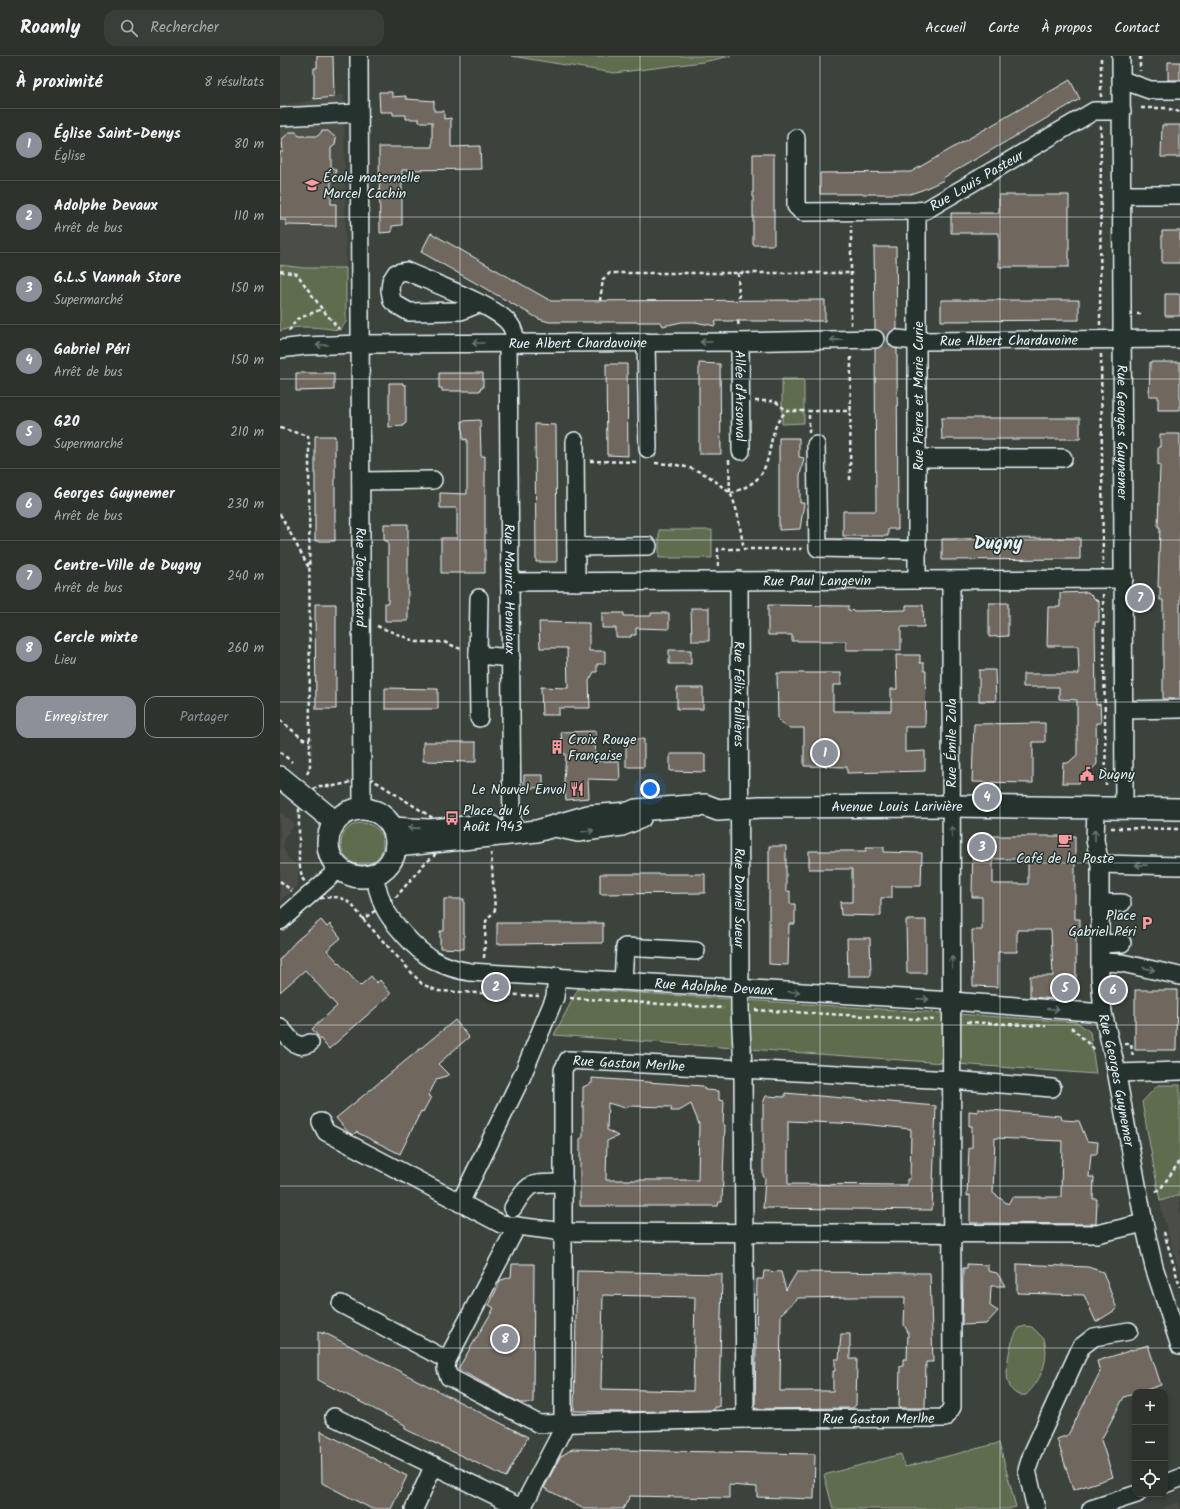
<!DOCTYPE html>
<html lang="fr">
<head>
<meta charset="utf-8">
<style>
	body { margin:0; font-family:Kalam,sans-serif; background:#393e39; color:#f1f3f6 }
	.controls { position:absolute; right:12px; bottom:12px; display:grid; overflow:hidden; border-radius:8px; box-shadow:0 2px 6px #0003 }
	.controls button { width:36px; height:36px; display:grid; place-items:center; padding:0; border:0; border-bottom:1px solid #484d49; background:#2d322d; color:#f1f3f6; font:20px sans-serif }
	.you { position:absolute; left:370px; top:733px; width:14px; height:14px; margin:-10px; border:3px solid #fff; border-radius:50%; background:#1a73e8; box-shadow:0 0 0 6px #1a73e833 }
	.badge { display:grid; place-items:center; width:26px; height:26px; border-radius:50%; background:#8c9099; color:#fff; font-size:13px; font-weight:700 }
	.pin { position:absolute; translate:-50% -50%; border:2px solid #fff; box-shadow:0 1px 4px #0006 }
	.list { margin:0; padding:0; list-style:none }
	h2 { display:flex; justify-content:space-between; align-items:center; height:52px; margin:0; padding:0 16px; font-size:17px }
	h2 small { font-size:13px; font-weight:400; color:#a7aaaa }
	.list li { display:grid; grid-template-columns:26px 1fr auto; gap:12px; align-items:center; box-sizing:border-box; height:72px; padding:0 16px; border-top:1px solid #484d49 }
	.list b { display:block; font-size:15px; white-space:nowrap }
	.list p { margin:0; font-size:13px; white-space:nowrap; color:#a7aaaa }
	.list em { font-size:13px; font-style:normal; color:#a7aaaa }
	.actions { display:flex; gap:8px; padding:12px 16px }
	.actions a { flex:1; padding:9px 0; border:1px solid #8c9099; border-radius:12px; text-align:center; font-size:14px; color:#8c9099 }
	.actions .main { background:#8c9099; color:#fff }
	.icon { flex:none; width:22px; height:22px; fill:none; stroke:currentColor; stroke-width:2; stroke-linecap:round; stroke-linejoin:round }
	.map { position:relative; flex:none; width:900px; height:1453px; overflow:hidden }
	header { display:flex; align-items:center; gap:24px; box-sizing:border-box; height:56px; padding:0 20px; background:#2d322d; border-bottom:1px solid #484d49 }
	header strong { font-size:19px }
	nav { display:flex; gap:22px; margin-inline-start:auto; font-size:14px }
	.search { width:280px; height:36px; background:#393e39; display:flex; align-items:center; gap:10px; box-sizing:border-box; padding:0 14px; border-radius:12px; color:#a7aaaa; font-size:15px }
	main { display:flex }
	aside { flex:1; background:#2d322d }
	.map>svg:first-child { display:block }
</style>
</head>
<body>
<header>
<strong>Roamly</strong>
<div class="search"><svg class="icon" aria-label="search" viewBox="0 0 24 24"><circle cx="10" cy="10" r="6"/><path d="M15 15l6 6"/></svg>Rechercher</div>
<nav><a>Accueil</a><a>Carte</a><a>À propos</a><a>Contact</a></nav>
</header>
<main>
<aside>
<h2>À proximité<small>8 résultats</small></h2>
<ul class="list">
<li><span class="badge">1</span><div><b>Église Saint-Denys</b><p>Église</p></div><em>80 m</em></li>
<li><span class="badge">2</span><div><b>Adolphe Devaux</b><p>Arrêt de bus</p></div><em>110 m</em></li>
<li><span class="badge">3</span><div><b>G.L.S Vannah Store</b><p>Supermarché</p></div><em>150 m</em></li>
<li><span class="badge">4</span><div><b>Gabriel Péri</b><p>Arrêt de bus</p></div><em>150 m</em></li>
<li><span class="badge">5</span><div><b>G20</b><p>Supermarché</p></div><em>210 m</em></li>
<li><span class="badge">6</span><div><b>Georges Guynemer</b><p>Arrêt de bus</p></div><em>230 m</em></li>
<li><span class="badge">7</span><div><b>Centre-Ville de Dugny</b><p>Arrêt de bus</p></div><em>240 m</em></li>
<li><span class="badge">8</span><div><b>Cercle mixte</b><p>Lieu</p></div><em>260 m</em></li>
</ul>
<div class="actions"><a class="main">Enregistrer</a><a>Partager</a></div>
</aside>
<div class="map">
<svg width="900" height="1453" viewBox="0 0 900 1453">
	<rect width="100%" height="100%" fill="#3c433c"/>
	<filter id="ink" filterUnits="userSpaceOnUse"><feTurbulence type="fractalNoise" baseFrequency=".025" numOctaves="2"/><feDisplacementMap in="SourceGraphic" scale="8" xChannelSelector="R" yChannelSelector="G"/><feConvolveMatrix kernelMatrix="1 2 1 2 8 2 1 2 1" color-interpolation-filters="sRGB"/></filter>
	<g filter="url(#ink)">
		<path fill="#4c4e46" d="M64,39l2,173h-43l-23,-3v-159z
			M0,756l15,12 -10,12 -2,11 5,11 10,8v20l-18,15z
			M900,1139v78l-17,-56 -3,-16z
			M899,1446l1,7h-20z"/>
		<path fill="#5e6c4d" stroke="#a3aea2" d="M231,0h220l-28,6 -89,11z
			M0,209l23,3h43v54l-6,8c-18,-2 -42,-6 -60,1z
			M502,323h22v44l-22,1z
			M379,474h53v28h-53z
			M61 788a21 21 0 1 1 42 0a21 21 0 1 1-42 0Z
			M298,933l499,33 13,10 6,42 -542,-39z
			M878,1029h22v110l-20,6 -18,-99z
			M745,1270l7,1 12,12c6,21 -3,41 -18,56 -30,4 -18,-53 -7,-67z
			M719,1387l17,64 -8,2h-175l-9,-34 77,-21 4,13z"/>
		<path fill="#70685f" stroke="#e8f1f8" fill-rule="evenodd" d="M37,0h16l1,41 -20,2v-31h3z
			M888,6h12v18h-12z
			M790,24l10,19 -137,79 1,2 -22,10 -12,4h-90v-21l91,-1z
			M99,36h13v5l14,-1v3l28,2v10h10v8l7,-1v29l29,-1 1,23 -79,1v55l-10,1v6l-12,1 -1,-86h53v-25h-13v-3h-13v-4h-13v-3h-13z
			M882,69h18v32h-19z
			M42,75h6l8,7 -1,7 -4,3v19l5,3 -1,6 -4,5v23h5v22l-50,-1v-5h-6v-68h3l-1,-13 8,-7h6l3,4h19z
			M473,98h21v91h-21z
			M719,139h70v72h-70v-34h-48v-20h48z
			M882,175h18v32h-18z
			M151,177l120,68 274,-1v21h-109l-1,5 -20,-4h-13l-19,4 -2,-4h-112l-10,-3 -118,-67z
			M594,191h22l1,82 -8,4 -2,5 4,9 6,2 1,180h-10v7h-45v-25h33l-1,-162 5,-2 5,-8 -2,-5 -8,-5z
			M885,238h15v22h-15z
			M661,244h138v20l-138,1z
			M870,306h30v48h-22v-14h-9z
			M419,307l21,1 1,90h-22z
			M326,308h21l1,92 -21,-1z
			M16,317h38v17l-38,1z
			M159,317h44v15h-2l-1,3h-38v-3h-3z
			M109,327h14v2h3v38l-2,1v2l-15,1z
			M661,362h139v21h-138z
			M200,364l1,36h4v117h-44v-35h16v-30h-17v-15l27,1v-55l-4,1 -1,-19z
			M255,368l21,1 1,137h-21z
			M880,378h20v265h-17v-99h-3v-13h-2l2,-60h-2l2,-62h-2v-18h2z
			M35,380h20v105h-20z
			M499,382h20v19l5,1 -4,17v28h4l-4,26 -21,1z
			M104,468h24v97h-23v-18h3v-62h-4z
			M776,482h24v21l-138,1v-21z
			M808,536l8,8 3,1v21h-4l1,83 4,-1 1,19h-5l1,41 -18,19h-17l1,-20h5l9,-8v-55l-18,-1v-12h-36v-13h56l-1,-28h-31l1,-39h12v-14z
			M709,547h19v33l-19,1z
			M35,548h21v105h-20z
			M488,549l80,1v4l8,1 50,-1v-5h17l1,22h-23v23h-55v-9h-54v-6h-24z
			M411,552h18v33h-17z
			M322,557h22v3h27v-3h18v16l-33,-1v7h-5v2h-15v-9h-14z
			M259,566l50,1v28h16v13h-8v8h-3l-5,9 1,27h-31v7h-17l-1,-28 27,1 -1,-40h-27z
			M389,594h22v14h-22z
			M616,599h24v8h4v8h2l-1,56h-20v25l20,-1v20l-78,2v-6l-43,-1v-38h-16l-10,-9 -1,-46h64v12h-8v26h58v-22h6z
			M699,614h16l1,31h-17z
			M105,632l53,1v20h-53z
			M397,632h26v21h-26z
			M765,667v19h-12v41l-61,-1 2,-58z
			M316,675l-1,30h24l1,19 -32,-1 1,19 -23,2 -2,-20 2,-26h-3l-2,-22z
			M346,683h18v28h-18z
			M143,686h53v20l-53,-1z
			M390,698h35v18l-35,-1z
			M244,719h19v12l-19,2z
			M693,780h102v83h5v11h-4v63l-8,7 -38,-3v-21h23l-2,-46h-34v22h-19v35l-25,-1 -1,-56h10v-33h-10zM713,803h35v25h-35z
			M489,790h17v45h4v13h5v20h-6l-1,41 -19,-1z
			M586,791h18v5l38,1 -1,33h-29v12h-11v18l-40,-1 -1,-13h12v-33h-43v-18h57z
			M320,818h105v19l-105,1z
			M164,843h20v50l-24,-1v-17h4z
			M41,864l6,7 3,-3 11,14 -14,12 33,36 11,-10 6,7 3,-3 11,14 -62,55 -17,-20 25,-23 -32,-36 -25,22v-33l16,-18z
			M626,864h20v53h-19z
			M217,867h106v20l-106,1z
			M567,882h23l1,38h-23z
			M855,934h42l-1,60h-41z
			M175,964l14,17 -31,27 11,11 -12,4 -9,17 3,1 -8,15 -2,-1 -21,43 -44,-22 -3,3 -5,-3 -12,-14z
			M312,1022l111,8 2,4 14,1v9l5,1 -1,24h2l-3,77h-3l-1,4h-138v-67l3,-2v-50l9,-4zM328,1047l17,5 3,-2 43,1v4h8l12,-7 8,20 -1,56h-92l1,-39 11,-5 -11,-6z
			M505,1037l151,13 -4,104 -169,-2 2,-30 -2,-2v-73l3,-7 19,1zM508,1065l74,3 49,5 -1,50h-3v6l-119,-1z
			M698,1053l83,7 1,4 17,1 8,20 11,1 -1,12h-6l-2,23h5l-1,22h4l-1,25 -126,-1v-28l-3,1 2,-48h3v-22h-3v-15l9,1zM715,1082l67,3 -1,56h-49l-4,7 -15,-11z
			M232,1208h22l-1,139h-13l-62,-34 36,-61 -5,-3 12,-25 10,-3z
			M687,1208l21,1v6l9,2 8,13h-14l-1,20 8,5 -12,13 -24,1 1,-57h4z
			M737,1208l71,3 15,5 14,37 -21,13 -12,-27 -67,-2z
			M297,1215l145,3 -3,133h-5v3l-94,2 -46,-1zM323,1239l92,2 -2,94 -92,-2z
			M484,1215l17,1 5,18 11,-18 133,1 3,89h-7l-1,46h-26l1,-42h3v-7h4l1,-27 -4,-7 1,-28h-51l-56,1 -17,16 -1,77h53v-20h2v-12h4l2,-25h9v25h7l-1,46 -3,3 -98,1 2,-130h6z
			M38,1275l5,3v-2l205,105 -22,40 -101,-48v-4l-87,-45z
			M868,1289l13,40 -37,12 -23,43 12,37 -40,13 -16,-51 11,-4 19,-37 13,-26 -3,-11z
			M41,1375l86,45 -16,33h-19l-50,-26z
			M292,1393l243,5 -1,45 -57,-2v-10l-28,-2v13l-99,-2 -7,13h-39l-40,-21 16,-31z"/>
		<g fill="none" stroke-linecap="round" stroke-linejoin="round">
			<path stroke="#565d58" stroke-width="17" stroke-dasharray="17 8" stroke-linecap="butt" d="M595,283h22"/>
			<defs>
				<g id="minor">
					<path id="s1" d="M79,0l3,753"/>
					<path id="s2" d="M841,0l3,753"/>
					<path d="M842,24l28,10h30"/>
					<path d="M0,61l79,-4"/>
					<path id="s3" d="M516,82v68l6,6 115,-1 9,-1 168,-99h28"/>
					<path d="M842,139h58"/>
					<path d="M637,155v369"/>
					<path d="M198,248l-17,7 -52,1 -12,-7 -5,-4 -2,-11 1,-9 5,-8 10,-2c24,11 88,34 103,52 5,6 6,13 7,20"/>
					<path id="s4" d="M617,283l20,2 263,-2"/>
					<path d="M366,286l2,107"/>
					<path id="s5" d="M460,286l1,109"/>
					<path id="s6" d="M228,287l4,491"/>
					<path id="s7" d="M0,293l24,-3 57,-2 379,-2 135,-3"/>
					<path d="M295,385l1,141"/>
					<path d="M536,389l2,103 100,2"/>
					<path d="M638,402h145"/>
					<path d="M81,425l72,-1"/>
					<path d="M296,491l72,-1"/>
					<path id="s8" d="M459,524l1,429 3,60 2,350"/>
					<path id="s9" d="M230,526l614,-3"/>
					<path d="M199,542l-1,57 33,3"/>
					<path d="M198,599l1,63"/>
					<path d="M844,654l56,-1"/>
					<path id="s10" d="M816,753l-1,31 5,24v113l3,36 11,46 30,164 10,44 26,79"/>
					<path d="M111,770l38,2 61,-5 16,12"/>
					<path d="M270,771l28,6 44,-6 20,-8"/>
					<path d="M820,808l80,2"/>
					<path id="s11" d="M93,819c4,10 6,20 10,30 7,16 34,46 49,54 12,7 25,11 38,13l482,29 151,12"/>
					<path d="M820,847h22"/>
					<path d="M0,865l60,-53"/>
					<path d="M820,888l22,-1"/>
					<path d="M821,906l21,1 58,13"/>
					<path d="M343,925l2,-34 71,4"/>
					<path d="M0,971c9,10 15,24 30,16"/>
					<path d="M837,1017l63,-2"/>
					<path d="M41,1066l5,10 175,92 63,8 533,2 47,-11"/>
					<path d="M180,1147l62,-127 33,-79 2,-21"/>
					<path d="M233,1152c17,-29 19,-24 51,-25"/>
					<path id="s12" d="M237,1170l-70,134 -1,9 3,8 90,47 206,-5 200,-1 7,-11 -1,-827"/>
					<path d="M61,1248l106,56"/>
					<path d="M54,1361l189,92"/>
					<path d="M885,1428l15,-6"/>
					<path id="s13" d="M242,1452l41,-79v-359l5,-10 383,20 101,8"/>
					<path d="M134,1453l20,-44"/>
					<path d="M756,1453l-9,-39 5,-16 49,-107 13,-10 35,-6"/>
					<path d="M811,1453l46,-15"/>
				</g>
				<g id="major">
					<path d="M0,721l55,45"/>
					<circle cx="82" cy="787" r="34"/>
					<path id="s14" d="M116,790l141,-15 51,-15 41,-3 7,-3 69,-5 13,5 42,-3 191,-1 229,3"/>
				</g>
			</defs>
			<use href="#minor" stroke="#e8f1f8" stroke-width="20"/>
			<use href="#major" stroke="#e8f1f8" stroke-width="24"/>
			<path stroke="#e8f1f8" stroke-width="2.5" stroke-dasharray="4 3" stroke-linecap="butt" d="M860,0v15
				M821,41v-41
				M861,52h24l15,4
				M0,215l17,3 25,35 17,20
				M458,217l1,28
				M320,245l3,-22 7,-6h241
				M857,258h7
				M458,265l1,7
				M571,269v-99
				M820,269l1,-199
				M9,275l8,-12 25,-10
				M821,298l2,211
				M475,345h20l12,10h22
				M0,372l28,8 1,7 1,325 -3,6
				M529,377v-22h42
				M449,404l1,34c9,-4 20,-8 27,-15 19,-20 8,-50 30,-68
				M310,405l49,1
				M375,407c24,1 46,5 65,22 3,3 9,6 11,10 8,17 9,36 13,54
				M570,424l1,-126
				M0,458l29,54
				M438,510v-17h84
				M823,538l3,191
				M97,570l40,16h27l19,8
				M0,664l23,19 7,1
				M0,696l12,10
				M90,722l66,42 1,30 -3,6 -11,9 -26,31 -34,23c-14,-19 -20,-26 -45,-20l-16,-21 -3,-17v-55l18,-20h17l14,-3 6,-4z
				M831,772l69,1
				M0,825l12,10
				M83,863l59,65 16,7 101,5
				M204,902l2,-37 9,-11 -4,-57
				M290,942l154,10
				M475,954l181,10
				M687,966l79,4
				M791,971l23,22h2
				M845,988h6l2,14
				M876,1136l5,-4 19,-27
				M884,1176l16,55"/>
			<use href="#minor" stroke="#26332d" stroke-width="17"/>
			<use href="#major" stroke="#26332d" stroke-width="21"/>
		</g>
		<defs><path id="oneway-shaft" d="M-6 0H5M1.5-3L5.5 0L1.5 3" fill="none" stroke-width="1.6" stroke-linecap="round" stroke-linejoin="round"/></defs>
		<g stroke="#6a7674">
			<use href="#oneway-shaft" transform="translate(556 284) rotate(179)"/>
			<use href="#oneway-shaft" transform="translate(426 286) rotate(-180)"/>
			<use href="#oneway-shaft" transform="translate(198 287) rotate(180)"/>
			<use href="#oneway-shaft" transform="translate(42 289) rotate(177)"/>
			<use href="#oneway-shaft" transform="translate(134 772) rotate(-179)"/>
			<use href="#oneway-shaft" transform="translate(308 775) rotate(-7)"/>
			<use href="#oneway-shaft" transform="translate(672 776) rotate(-91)"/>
			<use href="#oneway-shaft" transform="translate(815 779) rotate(-90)"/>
			<use href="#oneway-shaft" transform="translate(861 809) rotate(-179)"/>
			<use href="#oneway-shaft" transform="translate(672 906) rotate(-90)"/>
			<use href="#oneway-shaft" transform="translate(869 913) rotate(13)"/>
			<use href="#oneway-shaft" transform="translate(514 936) rotate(3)"/>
			<use href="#oneway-shaft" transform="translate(643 943) rotate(3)"/>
			<use href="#oneway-shaft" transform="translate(773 953) rotate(5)"/>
		</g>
	</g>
	<path fill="none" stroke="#e8f1f8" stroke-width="1" stroke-opacity="0.55" d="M180,0v1453M360,0v1453M540,0v1453M720,0v1453M0,161h900M0,323h900M0,484h900M0,646h900M0,807h900M0,969h900M0,1130h900M0,1292h900"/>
	<defs>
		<symbol id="school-bare" viewBox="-9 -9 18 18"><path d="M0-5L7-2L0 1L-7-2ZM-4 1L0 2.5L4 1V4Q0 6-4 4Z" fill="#ff9aa2" stroke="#26332d" stroke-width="2.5" paint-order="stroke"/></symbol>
		<symbol id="building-bare" viewBox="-9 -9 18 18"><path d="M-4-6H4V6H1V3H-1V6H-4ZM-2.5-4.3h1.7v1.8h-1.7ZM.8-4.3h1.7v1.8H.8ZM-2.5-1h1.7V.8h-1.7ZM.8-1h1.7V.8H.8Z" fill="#ff9aa2" stroke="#26332d" stroke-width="2.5" paint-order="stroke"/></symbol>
		<symbol id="civic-bare" viewBox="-9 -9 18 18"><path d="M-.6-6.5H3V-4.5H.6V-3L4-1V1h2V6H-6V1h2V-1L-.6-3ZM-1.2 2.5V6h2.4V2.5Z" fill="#ff9aa2" stroke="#26332d" stroke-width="2.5" paint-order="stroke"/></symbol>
		<symbol id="restaurant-bare" viewBox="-9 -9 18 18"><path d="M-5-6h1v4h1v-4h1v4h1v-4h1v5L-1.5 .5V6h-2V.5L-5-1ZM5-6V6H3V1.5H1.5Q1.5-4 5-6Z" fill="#ff9aa2" stroke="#26332d" stroke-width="2.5" paint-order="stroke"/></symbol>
		<symbol id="bus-bare" viewBox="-9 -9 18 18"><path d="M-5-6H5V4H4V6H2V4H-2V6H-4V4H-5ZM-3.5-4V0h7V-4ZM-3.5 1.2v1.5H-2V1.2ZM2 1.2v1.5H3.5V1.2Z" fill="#ff9aa2" stroke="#26332d" stroke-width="2.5" paint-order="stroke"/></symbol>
		<symbol id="cafe-bare" viewBox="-9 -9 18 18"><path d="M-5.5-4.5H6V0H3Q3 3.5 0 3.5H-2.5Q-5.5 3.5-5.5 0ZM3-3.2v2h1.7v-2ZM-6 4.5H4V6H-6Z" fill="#ff9aa2" stroke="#26332d" stroke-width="2.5" paint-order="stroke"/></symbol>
		<symbol id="parking-bare" viewBox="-9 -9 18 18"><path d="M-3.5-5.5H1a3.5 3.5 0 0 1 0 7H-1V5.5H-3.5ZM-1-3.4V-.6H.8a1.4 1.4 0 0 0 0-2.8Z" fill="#ff9aa2" stroke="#26332d" stroke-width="2.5" paint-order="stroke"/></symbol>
	</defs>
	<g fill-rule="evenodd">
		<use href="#school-bare" x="22" y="119" width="20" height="20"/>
		<use href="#building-bare" x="267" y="681" width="20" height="20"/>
		<use href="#civic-bare" x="797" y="708" width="20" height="20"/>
		<use href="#restaurant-bare" x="287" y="723" width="20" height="20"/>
		<use href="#bus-bare" x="162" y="752" width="20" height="20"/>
		<use href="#cafe-bare" x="775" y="774" width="20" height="20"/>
		<use href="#parking-bare" x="857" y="857" width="20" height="20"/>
	</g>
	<g text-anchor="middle" stroke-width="3" stroke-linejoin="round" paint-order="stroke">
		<g font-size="14" fill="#e8f1f8" stroke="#26332d" text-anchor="start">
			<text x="43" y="126">École maternelle<tspan x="43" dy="16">Marcel Cachin</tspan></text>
			<text x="288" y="688">Croix Rouge<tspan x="288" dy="16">Française</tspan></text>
			<text x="818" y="723">Dugny</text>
			<text x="286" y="738" text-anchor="end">Le Nouvel Envol</text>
			<text x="183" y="759">Place du 16<tspan x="183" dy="16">Août 1943</tspan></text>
			<text x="785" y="807" text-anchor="middle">Café de la Poste</text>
			<text x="856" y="864" text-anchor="end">Place<tspan x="856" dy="16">Gabriel Péri</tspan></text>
		</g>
		<g font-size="14" fill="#e8f1f8" stroke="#26332d">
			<text dy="5" stroke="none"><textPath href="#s3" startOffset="259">Rue Louis Pasteur</textPath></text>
			<text dy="5" stroke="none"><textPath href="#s4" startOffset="112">Rue Albert Chardavoine</textPath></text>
			<text dy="5" stroke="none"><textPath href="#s7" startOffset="298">Rue Albert Chardavoine</textPath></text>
			<text dy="5" stroke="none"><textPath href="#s5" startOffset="54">Allée d'Arsonval</textPath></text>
			<text transform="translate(638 340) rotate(-90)" y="5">Rue Pierre et Marie Curie</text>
			<text dy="5" stroke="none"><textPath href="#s2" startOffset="376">Rue Georges Guynemer</textPath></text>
			<text dy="5" stroke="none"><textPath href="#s1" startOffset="521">Rue Jean Hazard</textPath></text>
			<text dy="5" stroke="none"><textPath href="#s9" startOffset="307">Rue Paul Langevin</textPath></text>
			<text dy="5" stroke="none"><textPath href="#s6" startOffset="246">Rue Maurice Henniaux</textPath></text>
			<text dy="5" stroke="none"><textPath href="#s8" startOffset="114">Rue Félix Fallières</textPath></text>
			<text transform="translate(671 687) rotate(-90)" y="5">Rue Émile Zola</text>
			<text dy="5" stroke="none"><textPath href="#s14" startOffset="506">Avenue Louis Larivière</textPath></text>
			<text dy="5" stroke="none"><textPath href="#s8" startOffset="318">Rue Daniel Sueur</textPath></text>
			<text dy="5" stroke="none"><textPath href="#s11" startOffset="390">Rue Adolphe Devaux</textPath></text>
			<text dy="5" stroke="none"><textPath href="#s13" startOffset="520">Rue Gaston Merlhe</textPath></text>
			<text dy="5" stroke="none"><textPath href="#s10" startOffset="273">Rue Georges Guynemer</textPath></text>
			<text dy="5" stroke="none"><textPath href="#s12" startOffset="610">Rue Gaston Merlhe</textPath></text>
		</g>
		<g font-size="18" font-weight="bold" fill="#e8f1f8" stroke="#26332d">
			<text x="718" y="493">Dugny</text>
		</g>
	</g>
</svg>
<div class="controls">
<button>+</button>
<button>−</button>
<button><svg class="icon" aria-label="locate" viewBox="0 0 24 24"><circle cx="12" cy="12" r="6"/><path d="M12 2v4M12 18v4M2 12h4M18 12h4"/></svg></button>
</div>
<div class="you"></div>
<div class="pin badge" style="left:545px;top:697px">1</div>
<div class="pin badge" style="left:216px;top:931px">2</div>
<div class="pin badge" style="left:702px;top:791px">3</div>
<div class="pin badge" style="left:707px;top:741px">4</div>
<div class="pin badge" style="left:785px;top:932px">5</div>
<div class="pin badge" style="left:833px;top:934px">6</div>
<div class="pin badge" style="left:860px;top:542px">7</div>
<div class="pin badge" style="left:225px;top:1283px">8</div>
</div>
</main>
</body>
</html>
